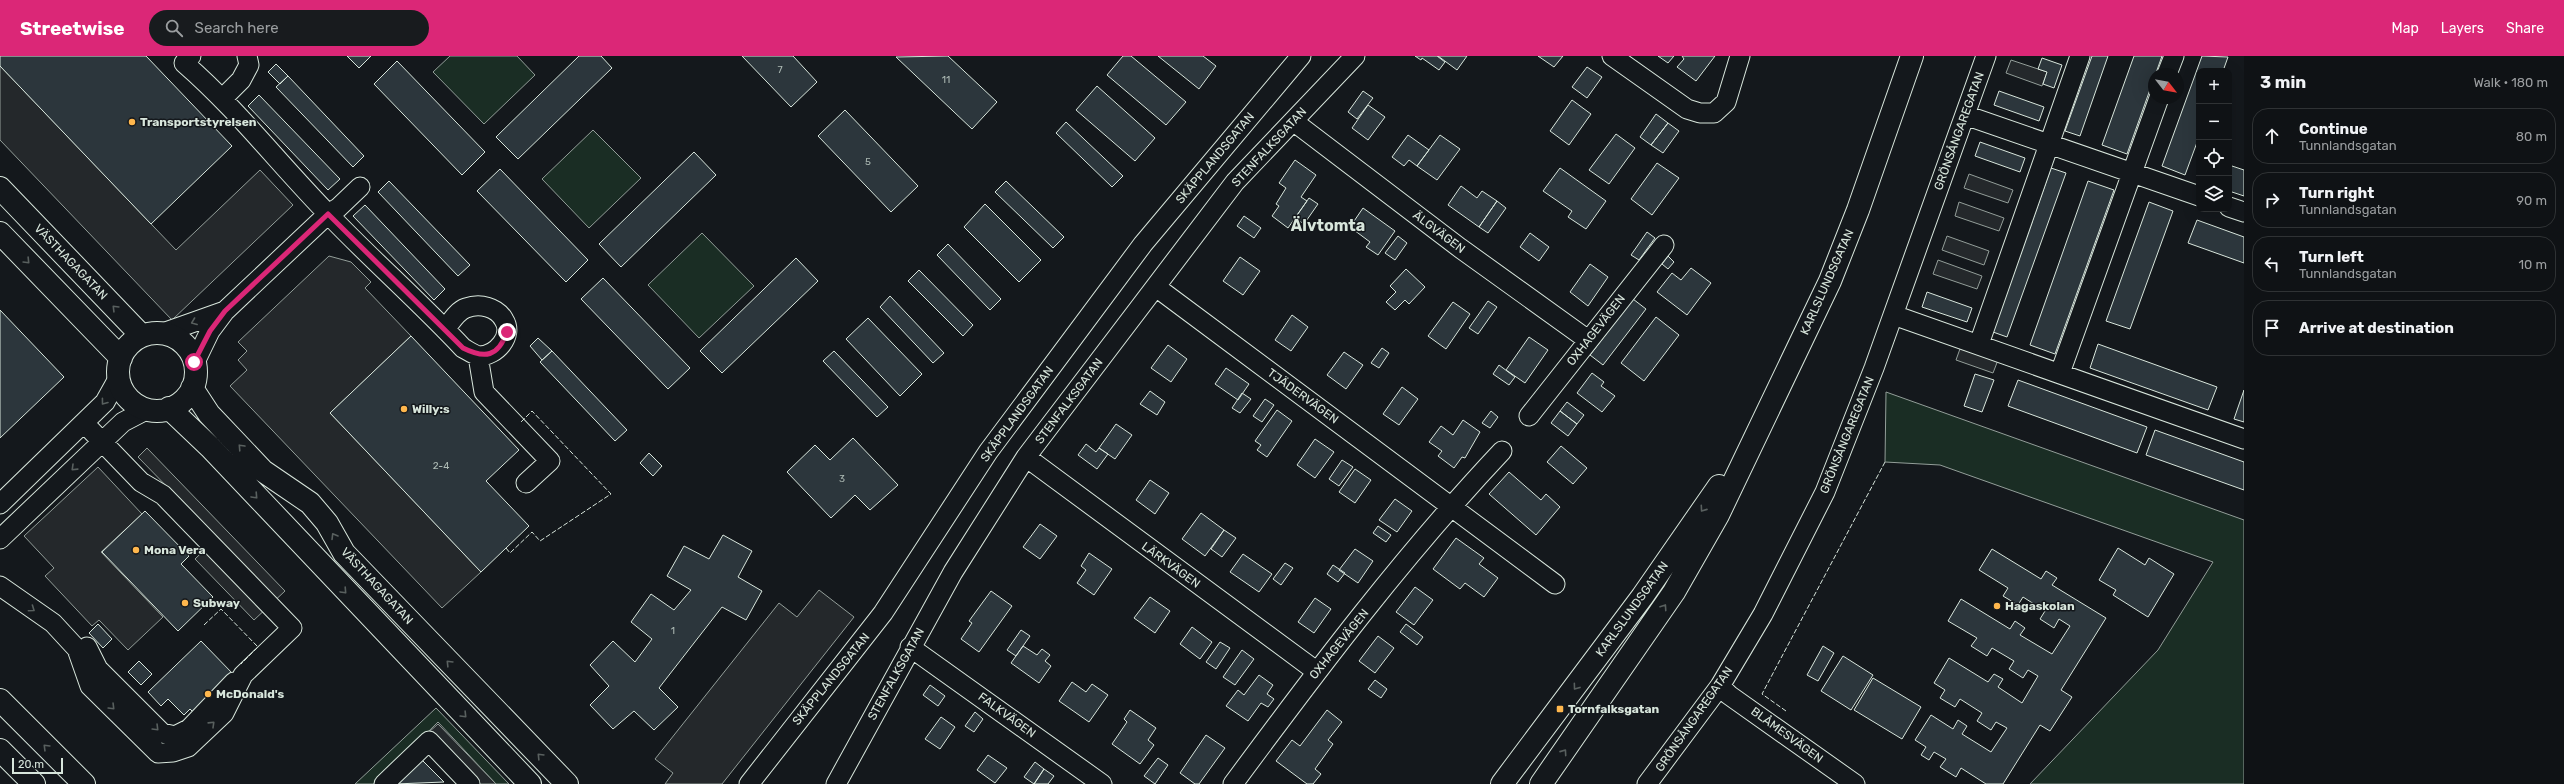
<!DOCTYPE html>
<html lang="en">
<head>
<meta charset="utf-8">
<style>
	body { margin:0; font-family:Rubik,sans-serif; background:#181b1e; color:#f1f3f6 }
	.controls { position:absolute; right:12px; top:12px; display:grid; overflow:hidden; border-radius:8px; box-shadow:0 4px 16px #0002 }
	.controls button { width:36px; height:36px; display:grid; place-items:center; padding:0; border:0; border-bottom:1px solid #2f3234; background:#0f1215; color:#f1f3f6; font:20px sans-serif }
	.compass { position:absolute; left:2148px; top:12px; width:36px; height:36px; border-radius:50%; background:#0f1215; box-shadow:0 4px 16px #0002; rotate:121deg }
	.scale { position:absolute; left:12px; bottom:10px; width:51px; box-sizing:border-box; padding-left:4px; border:2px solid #d8e6dc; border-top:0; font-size:11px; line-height:14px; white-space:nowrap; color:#d8e6dc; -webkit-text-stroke:3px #14181c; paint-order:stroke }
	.stop { position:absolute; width:12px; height:12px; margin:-9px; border:3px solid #db2777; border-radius:50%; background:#fff }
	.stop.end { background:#db2777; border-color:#fff; box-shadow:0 1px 4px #0008 }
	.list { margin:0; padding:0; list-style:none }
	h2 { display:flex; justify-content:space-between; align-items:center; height:52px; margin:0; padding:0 16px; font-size:17px }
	h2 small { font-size:13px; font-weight:400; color:#9b9ea0 }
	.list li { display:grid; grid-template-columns:26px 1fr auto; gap:12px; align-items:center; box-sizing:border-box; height:56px; margin:0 8px 8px; padding:0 8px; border:1px solid #2f3234; border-radius:16px }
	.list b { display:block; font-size:15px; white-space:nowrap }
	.list p { margin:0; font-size:13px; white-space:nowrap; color:#9b9ea0 }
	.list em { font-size:13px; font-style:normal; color:#9b9ea0 }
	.icon { flex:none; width:22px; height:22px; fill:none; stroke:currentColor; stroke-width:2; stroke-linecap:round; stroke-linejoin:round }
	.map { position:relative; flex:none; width:2244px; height:728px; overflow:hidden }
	header { display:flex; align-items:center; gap:24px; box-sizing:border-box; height:56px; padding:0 20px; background:#db2777; color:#fff }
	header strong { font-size:19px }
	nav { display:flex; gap:22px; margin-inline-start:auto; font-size:14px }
	.search { width:280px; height:36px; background:#181b1e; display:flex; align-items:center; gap:10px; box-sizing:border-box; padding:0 14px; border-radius:22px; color:#9b9ea0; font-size:15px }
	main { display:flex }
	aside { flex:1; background:#0f1215 }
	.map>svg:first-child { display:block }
</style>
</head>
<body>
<header>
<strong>Streetwise</strong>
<div class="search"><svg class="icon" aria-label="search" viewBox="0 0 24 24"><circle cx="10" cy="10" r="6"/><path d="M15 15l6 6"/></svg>Search here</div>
<nav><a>Map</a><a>Layers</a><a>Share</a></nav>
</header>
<main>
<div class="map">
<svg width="2244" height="728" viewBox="0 0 2244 728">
	<rect width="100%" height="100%" fill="#14181c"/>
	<path fill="#1a2d24" stroke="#939e99" d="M450,0h67l18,19 -51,49 -51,-52z
		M593,74l48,48 -52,50 -47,-49z
		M702,177l52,53 -55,52 -51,-53z
		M1886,336l358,128v264h-214l128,-134 55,-88 -273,-97 -55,-3z
		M436,652l73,76h-13l-58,-62 -63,62h-20z"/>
	<path fill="#24282b" stroke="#939e99" d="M2011,4l36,12 -5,14 -36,-13z
		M0,10l176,184 84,-80 33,35 -121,115 -172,-180z
		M1969,118l44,16 -5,13 -44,-15z
		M1959,146l45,16 -5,13 -44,-15z
		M1947,180l42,15 -5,14 -42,-15z
		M329,200l22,6 20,20 -6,6 46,48 -81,77 151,159 -39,36 -212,-222 17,-16 -9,-10 9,-9 -9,-9z
		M1938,204l44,16 -5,13 -44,-15z
		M1961,290l37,14 -5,13 -37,-13z
		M147,392l138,143 -31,29 -59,-61 22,-21 -79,-81z
		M98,411l44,47 -41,38 62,65 -35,33 -29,-30 -7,6 -47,-50 9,-8 -30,-32z
		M819,534l35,27 -132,167h-57l8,-11 -18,-14 124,-156 18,14z
		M438,668l58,60h-18l-49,-52z"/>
	<path fill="#2c363c" stroke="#d8e6dc" d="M0,0h146l86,90 -81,78 -151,-158z
		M347,0h24l-12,12z
		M579,0h22l11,12 -94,91 -22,-22z
		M742,0h51l24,26 -26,25z
		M948,0l49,46 -25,27 -76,-72z
		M1123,0h8l55,46 -20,23 -59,-50z
		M1158,0h45l13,10 -17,23z
		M1415,0h22l8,6 -6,8 -17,-12 -1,2z
		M1438,0h29l-10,14z
		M1538,0h25l-9,11z
		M1658,0h16l-6,7z
		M1682,0h33l-19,25 -19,-14 7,-8z
		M2092,0h16l-28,80 -15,-5z
		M2134,0h28l-35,98 -25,-9z
		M2202,0l26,1 -5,14h-24v66l-14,38 -23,-9z
		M2042,2l20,7 -8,23 -11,-4 4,-12 -9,-3z
		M397,5l88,91 -23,23 -88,-91z
		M276,8l12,12 -8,8 -12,-12z
		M1587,11l15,10 -15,21 -15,-11z
		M288,20l76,80 -11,11 -77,-80z
		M1097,30l58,52 -20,23 -59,-51z
		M1363,35l10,7 -16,21 -9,-7z
		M1999,35l45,16 -5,14 -45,-16z
		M259,39l81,84 -12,11 -80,-84z
		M1572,44l19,14 -22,31 -19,-14z
		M1368,49l17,12 -17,23 -16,-12z
		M845,54l73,76 -27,26 -73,-76z
		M1656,58l12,9 -17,22 -11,-8z
		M1066,66l57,54 -11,11 -56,-54z
		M1668,67l11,8 -16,22 -12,-8z
		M1616,78l19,14 -26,36 -20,-14z
		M1408,79l21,15 -12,16 -8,-6 -5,6 -12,-9z
		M1440,79l20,14 -23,31 -20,-14z
		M1980,86l45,16 -5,14 -45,-16z
		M694,96l22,23 -95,92 -22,-23z
		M1295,104l21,15 -15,22 6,4 -19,27 -16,-12 7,-10 -3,-2 10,-16 -7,-5z
		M1657,107l22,15 -27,37 -21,-16z
		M2229,109l15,5v26l-15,-5z
		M1560,112l46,33 -20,28 -18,-12 4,-6 -29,-20z
		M2051,112l15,5 -59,164 -14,-5z
		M500,113l88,91 -22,22 -89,-91z
		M389,125l81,84 -12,11 -80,-84z
		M1006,125l58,56 -11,11 -58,-56z
		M2088,125l26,9 -59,164 -25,-9z
		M1461,130l16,12 5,-7 15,10 -18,26 -31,-22z
		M1309,142l9,6 -14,20 -9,-6z
		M1497,145l9,7 -18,25 -9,-6z
		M2149,146l24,9 -43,118 -24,-8z
		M985,148l56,56 -22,22 -55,-55z
		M365,149l80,84 -11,11 -81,-84z
		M1363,152l32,23 -17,24 -12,-8 4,-5 -20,-15z
		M1244,160l17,12 -7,10 -17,-12z
		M2197,164l47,17v26l-56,-20z
		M1647,176l8,6 -16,22 -8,-5z
		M1530,177l19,14 -10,14 -19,-14z
		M1398,180l9,7 -12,17 -10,-7z
		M948,188l53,55 -11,11 -53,-55z
		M1668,200l6,6 -6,7 -6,-5z
		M1240,201l20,14 -17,24 -20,-14z
		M796,202l22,23 -96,92 -22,-22z
		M1590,208l18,13 -20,29 -18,-14z
		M1691,212l20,15 -24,32 -30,-23 15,-19 9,7z
		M1406,213l19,18 -16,17 -4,-4 -10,10 -9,-8 10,-10 -6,-6z
		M919,214l54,55 -10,11 -55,-55z
		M603,222l87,90 -22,21 -87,-90z
		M1927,236l45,16 -5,14 -45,-15z
		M890,240l54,57 -11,10 -53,-56z
		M1633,243l13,10 -43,56 -13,-10z
		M1488,245l9,6 -19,27 -9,-6z
		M1453,246l17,12 -24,35 -18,-13z
		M0,254l64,67 -64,61z
		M1292,259l16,12 -17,24 -16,-11z
		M1656,261l23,18 -35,46 -23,-18z
		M868,262l54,56 -22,22 -54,-57z
		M411,280l108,114 -33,31 43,45 -48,46 -151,-159z
		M1529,281l19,13 -23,33 -19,-13z
		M538,282l14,13 -10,9 -12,-14z
		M2098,288l119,43 -9,23 -118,-42z
		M1168,289l19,14 -16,23 -20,-14z
		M1382,292l7,5 -10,15 -8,-5z
		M552,295l75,79 -12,11 -75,-79z
		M834,295l54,56 -11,10 -54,-56z
		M1344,296l19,13 -17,24 -19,-14z
		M1499,309l16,12 -6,8 -16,-11z
		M1226,312l23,16 -11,16 -23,-16z
		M1592,317l12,9 -3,4 14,10 -13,16 -25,-19z
		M1975,318l19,6 -12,32 -18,-6z
		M2018,324l129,47 -10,26 -129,-47z
		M1402,331l16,12 -19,26 -16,-11z
		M2244,334v32l-10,-3z
		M1150,335l15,11 -8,13 -17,-11z
		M1242,337l9,6 -11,14 -8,-5z
		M1265,343l9,6 -12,17 -9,-6z
		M1567,346l17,13 -7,9 -17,-13z
		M1277,354l15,11 -25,36 -10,-7 4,-5 -6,-4z
		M1491,355l7,6 -8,11 -8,-5z
		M1560,355l17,13 -9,12 -17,-13z
		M1463,364l17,12 -15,26 -3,-1 -8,11 -16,-12 4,-5 -13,-9 12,-16 12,9z
		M1116,368l16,11 -17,24 -16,-11z
		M2155,374l89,32v28l-98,-35z
		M853,382l45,47 -28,25 -15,-15 -24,23 -44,-46 28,-27 15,15z
		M1315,383l19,13 -19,26 -18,-13z
		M1086,388l10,8 3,-4 9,6 -11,15 -19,-14z
		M1561,390l26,22 -14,16 -26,-22z
		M649,397l13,13 -9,10 -13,-13z
		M1342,404l11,7 -14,19 -10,-7z
		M1355,413l16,11 -16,23 -16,-11z
		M1509,416l32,28 5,-6 14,13 -24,28 -47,-41z
		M1150,424l19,13 -14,21 -19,-14z
		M1395,443l17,12 -15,21 -18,-12z
		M145,455l44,45 -8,8 32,33 -35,34 -76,-79z
		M1201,457l23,17 -19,26 -23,-17z
		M1040,468l17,12 -17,23 -17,-12z
		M1378,470l13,9 -5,7 -13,-9z
		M1224,474l12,8 -14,19 -11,-8z
		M723,479l29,16 -14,26 24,14 -16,29 -24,-13 -63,81 19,19 -24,23 -20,-19 -21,18 -23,-24 19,-19 -19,-21 23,-24 22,21 17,-23 -21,-17 20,-28 23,16 17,-20 -24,-14 17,-30 25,13z
		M1456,482l28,20 -5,6 19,14 -14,19 -19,-14 -5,6 -27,-20z
		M2118,492l27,17 4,-7 25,16 -26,43 -35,-22 3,-5 -17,-10z
		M1355,493l18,12 -15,22 -19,-13z
		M1992,493l49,30 5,-8 11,7 -5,7 54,33 -45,72 11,7 -22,34 -10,-6 -37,59h-17l-25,-16 -5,9 -16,-10 6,-8 -12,-7 -5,8 -8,-5 5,-8 -11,-7 16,-25 22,14 5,-9 9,6 -5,8 29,18 16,-24 -11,-6 -5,8 -14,-9 5,-8 -22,-14 -5,8 -15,-9 5,-8 -11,-7 15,-25 39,24 6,-8 9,5 -5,8 24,16 16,-27 -10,-6 -5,8 -14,-9 5,-8 -22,-13 -5,8 -16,-10 6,-8 -29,-17 13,-22 49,30 5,-8 10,7 -5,7 32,19 18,-28 -11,-7 -5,9 -14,-9 5,-8 -22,-14 -5,8 -15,-9 5,-8 -29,-18z
		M1089,497l23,16 -18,26 -17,-12 9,-13 -5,-4z
		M1243,498l29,20 -13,18 -29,-20z
		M1285,507l8,5 -12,17 -8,-6z
		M1333,509l12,8 -7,9 -11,-8z
		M1415,531l18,13 -19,25 -18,-13z
		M991,535l21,15 -33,46 -18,-13 11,-16 -3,-2z
		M1150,541l20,14 -15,22 -21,-15z
		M1315,542l16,11 -17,24 -16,-11z
		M98,568l14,15 -9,9 -14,-15z
		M1406,568l17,13 -6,8 -17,-13z
		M1192,571l20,15 -12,17 -20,-15z
		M1021,574l9,6 -14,20 -9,-6z
		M1378,580l16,12 -19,25 -16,-12z
		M201,585l33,34 -40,38 -4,-4 -6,6 -16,-16 -7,7 -13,-14z
		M1220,586l10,6 -14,21 -10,-7z
		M1023,590l14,9 5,-6 8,6 -5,6 6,5 -12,17 -28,-20z
		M1823,590l11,7 -16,28 -11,-6z
		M1242,594l12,9 -19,26 -12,-8z
		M1843,600l30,19 -22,35 -30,-19z
		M139,605l13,13 -11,11 -13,-13z
		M1259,619l14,10 -6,9 7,5 -6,8 -7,-4 -13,18 -22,-15 12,-16 6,5z
		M1873,622l48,29 -19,32 -48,-29z
		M1375,624l12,9 -6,9 -13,-9z
		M1072,626l14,10 6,-8 16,11 -19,27 -30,-21z
		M930,629l15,11 -7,10 -15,-11z
		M1130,654l26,18 -8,12 6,5 -14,19 -28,-20 15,-22 -3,-3z
		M1327,654l15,12 -14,18 5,4 -18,25 6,5 -8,10h-6l-31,-23 16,-21 8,6z
		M975,656l8,7 -9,13 -9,-6z
		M941,661l14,10 -15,22 -15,-10z
		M1206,679l19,13 -26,36h-4l-15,-11z
		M988,699l19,13 -12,15 -18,-13z
		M1158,702l10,7 -13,19 -11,-8z
		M421,703l23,23 -49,2z
		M1035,706l9,7 -10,15 -10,-7z
		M1044,713l10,7 -6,8h-14z"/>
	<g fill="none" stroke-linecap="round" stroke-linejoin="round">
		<defs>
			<path id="minor" d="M191,0l-7,7c53,46 96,102 145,152 43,45 91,87 134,133 4,2 11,7 16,8 17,0 35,-20 25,-36 -7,-13 -24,-17 -38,-12 -9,3 -15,14 -21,21
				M1612,0l75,53 13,4h14l12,-11 14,-46
				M2167,18l7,-18
				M222,43l19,-19 8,-15 -2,-9
				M1965,59l234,81
				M1293,65l167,127 128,92
				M2229,151l15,5
				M1156,231l399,297
				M1902,262l342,121
				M163,277l62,-22
				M1979,288l101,-288
				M478,300l6,36 66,69 -24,22
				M195,306l15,-31 15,-20 103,-97 10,-6 22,-21
				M2060,317l99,-275
				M1529,360l135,-171
				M1026,401l290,214
				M0,448l105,-102 14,-25
				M0,483l123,-117 25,-13
				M0,530l53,37 24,26 13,37 68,67 15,-1 15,-5 36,-34 19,-38 49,-47 -129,-133 -22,-13 -57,-59
				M87,591l11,22 64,64 13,3 14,-7 45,-47
				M910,591l192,137
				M1720,630l9,9 126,89
				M384,728l45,-43 41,43
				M749,728l134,-171 105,-161 155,-208 158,-188
				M836,728l117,-212 73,-115 209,-275 120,-126
				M1233,728c85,-115 171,-229 269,-333
				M1647,728l73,-98 43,-72 62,-122 49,-124 112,-312"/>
			<path id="major" d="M0,132l142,148
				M0,177l121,125
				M118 316a39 39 0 1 1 78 0a39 39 0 1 1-78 0Z
				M192,332l17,26 54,57 47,32 17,20 17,30 223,231
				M169,352l41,39 320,337
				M1502,728l140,-187 77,-111
				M1541,728l133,-192 44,-77 112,-234 28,-71 54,-154"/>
			<path id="highway" d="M0,644l84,84
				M0,694l34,34"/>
		</defs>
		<use href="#minor" stroke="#d8e6dc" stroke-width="21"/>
		<use href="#major" stroke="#d8e6dc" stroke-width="24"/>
		<use href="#highway" stroke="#d8e6dc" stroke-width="24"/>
		<use href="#minor" stroke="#14181c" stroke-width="19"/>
		<use href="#major" stroke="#14181c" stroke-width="22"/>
		<use href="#highway" stroke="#14181c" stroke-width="22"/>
		<path stroke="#d8e6dc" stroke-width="1" stroke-dasharray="5 2" stroke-linecap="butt" d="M506,492l4,5 22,-21 8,9 71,-47 -79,-83 -11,11
			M204,569l17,-16 37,38 -17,17
			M1786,655l-24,-17 123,-232"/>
	</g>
	<defs><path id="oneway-chevron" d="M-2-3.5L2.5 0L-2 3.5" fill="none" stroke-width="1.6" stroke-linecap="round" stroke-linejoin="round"/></defs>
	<g stroke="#59605f">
		<use href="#oneway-chevron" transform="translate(27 205) rotate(46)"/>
		<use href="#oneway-chevron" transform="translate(115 252) rotate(-135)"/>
		<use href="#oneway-chevron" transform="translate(194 266) rotate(159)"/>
		<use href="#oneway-chevron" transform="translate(104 346) rotate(127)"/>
		<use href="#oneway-chevron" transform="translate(241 391) rotate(-133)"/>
		<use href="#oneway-chevron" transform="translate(74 412) rotate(136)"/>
		<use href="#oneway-chevron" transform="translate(255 440) rotate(47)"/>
		<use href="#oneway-chevron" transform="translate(1703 453) rotate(125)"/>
		<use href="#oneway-chevron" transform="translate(334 480) rotate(-121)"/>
		<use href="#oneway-chevron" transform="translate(344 535) rotate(47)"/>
		<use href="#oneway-chevron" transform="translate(1664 551) rotate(-56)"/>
		<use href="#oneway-chevron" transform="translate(32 553) rotate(35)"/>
		<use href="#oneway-chevron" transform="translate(449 607) rotate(-134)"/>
		<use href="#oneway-chevron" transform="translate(1576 631) rotate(126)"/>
		<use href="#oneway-chevron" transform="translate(112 651) rotate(45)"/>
		<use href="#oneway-chevron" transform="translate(464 659) rotate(46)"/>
		<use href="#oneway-chevron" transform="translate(212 668) rotate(-44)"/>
		<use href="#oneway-chevron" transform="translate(156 672) rotate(45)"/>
		<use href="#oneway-chevron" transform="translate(46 691) rotate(-135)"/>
		<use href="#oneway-chevron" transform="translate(1564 696) rotate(-55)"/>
		<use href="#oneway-chevron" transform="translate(540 700) rotate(-134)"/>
	</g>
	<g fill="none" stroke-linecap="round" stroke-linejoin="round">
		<path stroke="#db2777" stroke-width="5" d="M194,306l16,-31 15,-20 103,-97 135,134c22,11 35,9 44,-16"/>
	</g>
	<g fill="#ffb74d" stroke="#14181c" stroke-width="1.5">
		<circle cx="132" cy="66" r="4"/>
		<circle cx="404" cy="353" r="4"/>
		<circle cx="136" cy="494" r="4"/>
		<circle cx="185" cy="547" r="4"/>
		<circle cx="1997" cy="550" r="4"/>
		<circle cx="208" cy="638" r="4"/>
		<rect x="1556" y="649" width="8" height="8" rx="2"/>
	</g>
	<g text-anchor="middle" stroke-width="3" stroke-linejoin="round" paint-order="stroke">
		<g font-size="10" fill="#adbab4">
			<text x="780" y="17">7</text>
			<text x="946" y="27">11</text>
			<text x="868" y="109">5</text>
			<text x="441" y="413">2-4</text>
			<text x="842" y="426">3</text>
			<text x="673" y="578">1</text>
		</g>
		<g font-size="12" font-weight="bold" fill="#d8e6dc" stroke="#14181c" text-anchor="start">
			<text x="140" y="70">Transportstyrelsen</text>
			<text x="412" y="357">Willy:s</text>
			<text x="144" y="498">Mona Vera</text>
			<text x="193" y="551">Subway</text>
			<text x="2005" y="554">Hagaskolan</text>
			<text x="216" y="642">McDonald's</text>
			<text x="1568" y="657">Tornfalksgatan</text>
		</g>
		<g font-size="12" fill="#d8e6dc" stroke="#14181c">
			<text transform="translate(1959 75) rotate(-70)" y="4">GRÖNSÅNGAREGATAN</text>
			<text transform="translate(1269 91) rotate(-47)" y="4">STENFALKSGATAN</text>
			<text transform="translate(1215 102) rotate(-50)" y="4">SKÄPPLANDSGATAN</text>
			<text transform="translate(1439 176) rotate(37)" y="4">ÄLGVÄGEN</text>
			<text transform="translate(71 206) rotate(46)" y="4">VÄSTHAGAGATAN</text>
			<text transform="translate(1827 226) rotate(-66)" y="4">KARLSLUNDSGATAN</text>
			<text transform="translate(1596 274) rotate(-52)" y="4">OXHAGEVÄGEN</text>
			<text transform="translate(1303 340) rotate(36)" y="4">TJÄDERVÄGEN</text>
			<text transform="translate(1069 345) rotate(-53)" y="4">STENFALKSGATAN</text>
			<text transform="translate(1017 358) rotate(-54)" y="4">SKÄPPLANDSGATAN</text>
			<text transform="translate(1847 379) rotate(-68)" y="4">GRÖNSÅNGAREGATAN</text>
			<text transform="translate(1171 509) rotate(36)" y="4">LÄRKVÄGEN</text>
			<text transform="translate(377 530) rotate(47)" y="4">VÄSTHAGAGATAN</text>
			<text transform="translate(1632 553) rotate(-54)" y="4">KARLSLUNDSGATAN</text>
			<text transform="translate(1339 588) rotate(-51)" y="4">OXHAGEVÄGEN</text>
			<text transform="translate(896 618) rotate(-61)" y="4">STENFALKSGATAN</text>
			<text transform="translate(831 623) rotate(-51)" y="4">SKÄPPLANDSGATAN</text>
			<text transform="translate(1007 659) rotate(36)" y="4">FALKVÄGEN</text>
			<text transform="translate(1694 663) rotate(-55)" y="4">GRÖNSÅNGAREGATAN</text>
			<text transform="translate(1787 679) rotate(36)" y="4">BLÅMESVÄGEN</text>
		</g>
		<g font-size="16" font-weight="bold" fill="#d8e6dc" stroke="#14181c">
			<text x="1328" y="175">Älvtomta</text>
		</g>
	</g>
</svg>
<div class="controls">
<button>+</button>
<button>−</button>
<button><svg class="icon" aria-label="locate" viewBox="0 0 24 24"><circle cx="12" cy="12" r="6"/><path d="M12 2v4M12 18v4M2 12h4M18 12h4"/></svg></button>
<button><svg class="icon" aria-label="layers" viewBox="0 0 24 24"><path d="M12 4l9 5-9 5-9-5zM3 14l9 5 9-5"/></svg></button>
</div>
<svg class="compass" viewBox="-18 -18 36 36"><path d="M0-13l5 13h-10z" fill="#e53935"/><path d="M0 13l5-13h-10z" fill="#9b9ea0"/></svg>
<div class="scale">20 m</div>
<div class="stop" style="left:194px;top:306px"></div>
<div class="stop end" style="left:507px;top:276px"></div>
</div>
<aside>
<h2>3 min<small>Walk · 180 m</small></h2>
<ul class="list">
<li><svg class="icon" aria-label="ahead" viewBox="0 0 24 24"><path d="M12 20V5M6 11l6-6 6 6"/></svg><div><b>Continue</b><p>Tunnlandsgatan</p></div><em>80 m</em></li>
<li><svg class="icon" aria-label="right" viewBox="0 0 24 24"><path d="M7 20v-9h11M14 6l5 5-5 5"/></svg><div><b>Turn right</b><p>Tunnlandsgatan</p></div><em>90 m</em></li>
<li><svg class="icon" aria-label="left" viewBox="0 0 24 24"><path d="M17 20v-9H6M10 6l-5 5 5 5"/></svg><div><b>Turn left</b><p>Tunnlandsgatan</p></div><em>10 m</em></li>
<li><svg class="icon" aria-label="arrive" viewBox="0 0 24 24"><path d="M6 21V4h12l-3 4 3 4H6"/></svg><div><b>Arrive at destination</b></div></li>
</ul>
</aside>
</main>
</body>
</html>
